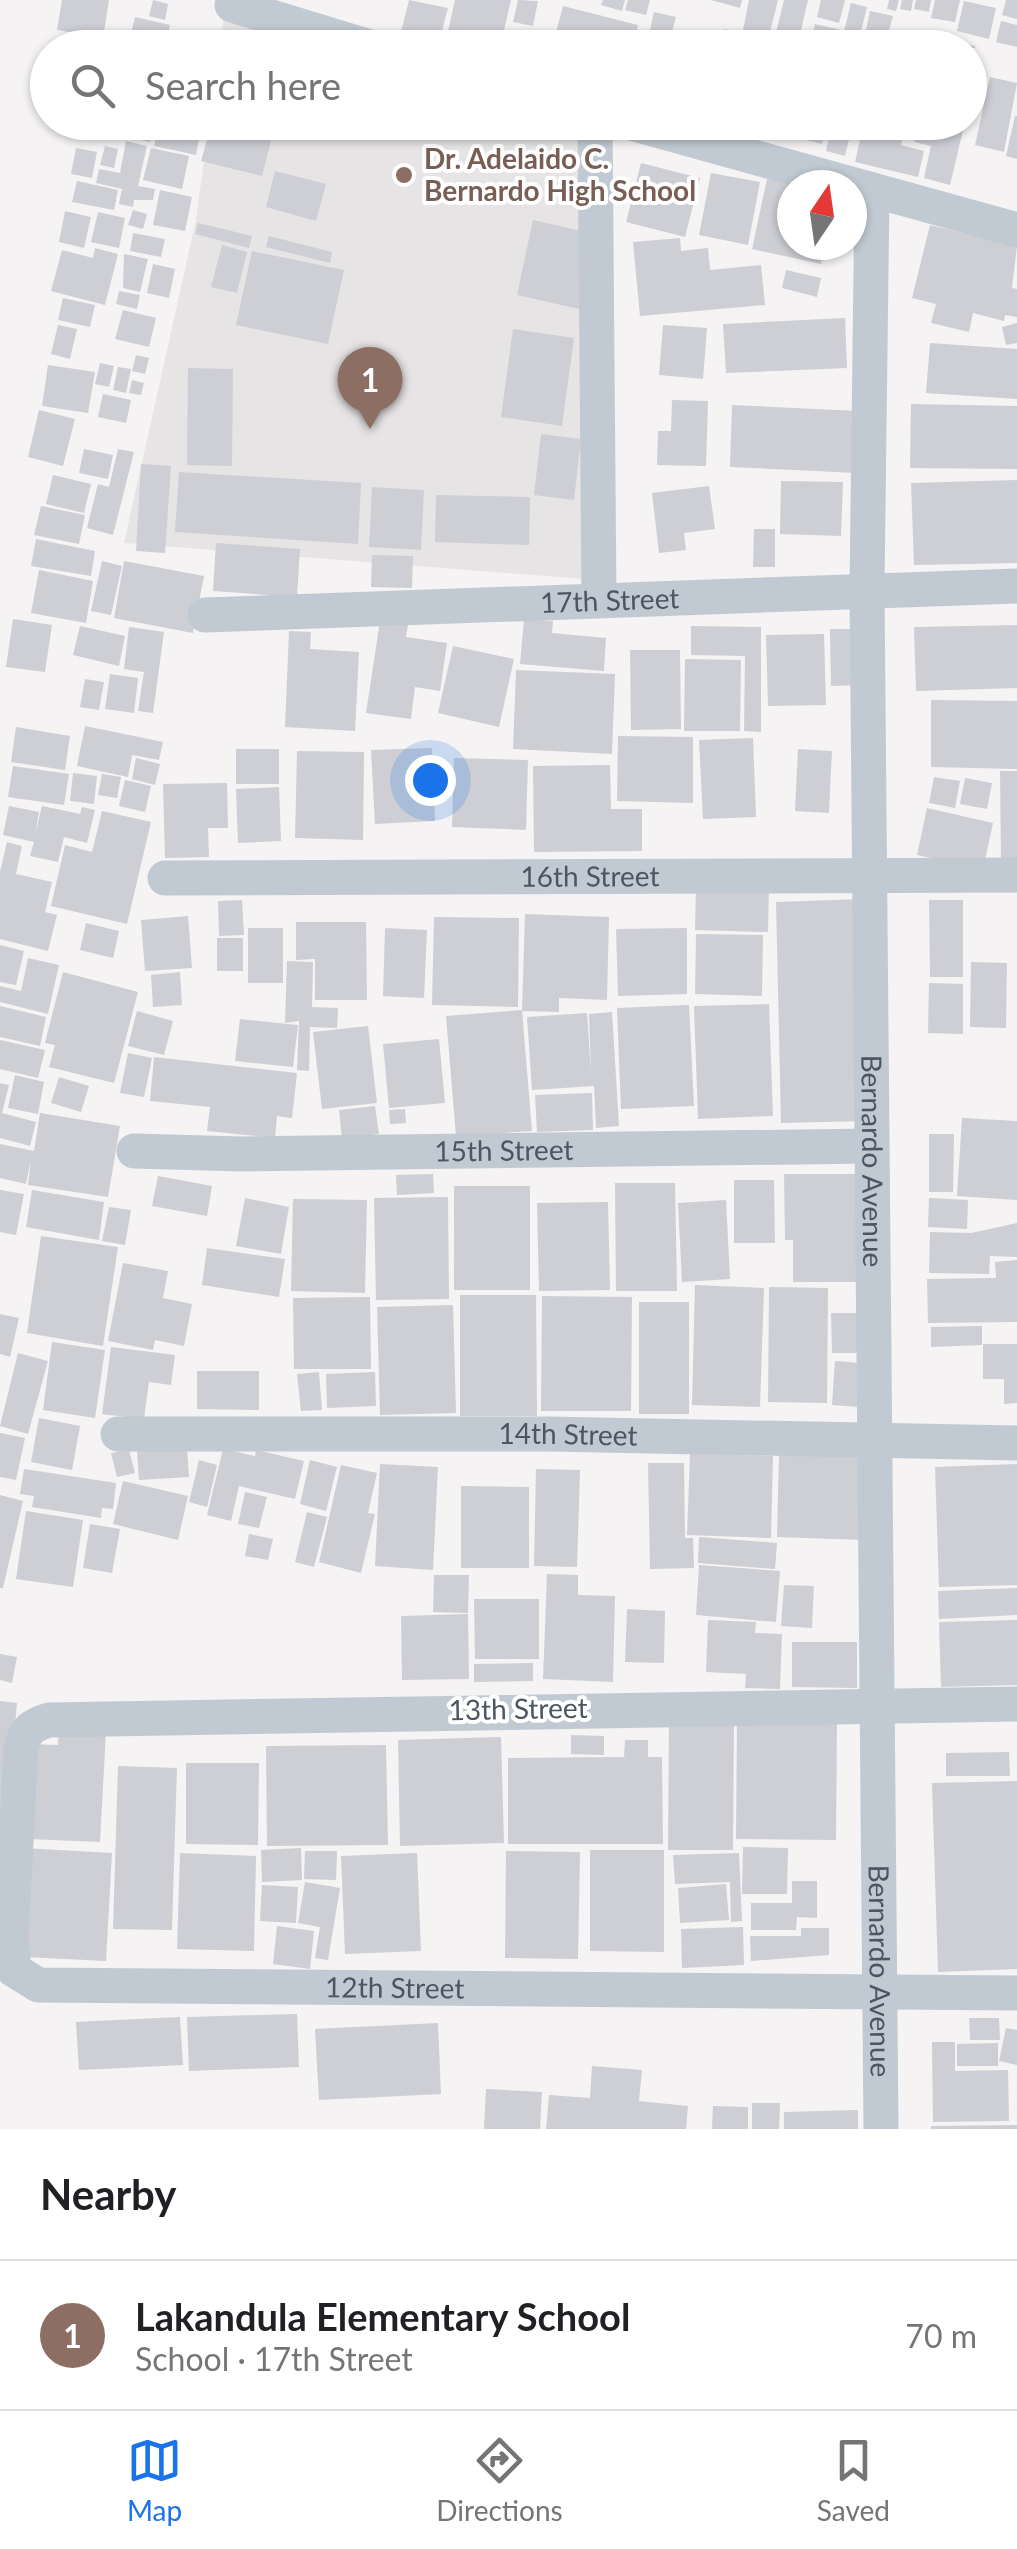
<!DOCTYPE html>
<html lang="en">
<head>
<meta charset="utf-8">
<style>
	body { margin:0; font-family:Lato,sans-serif; background:#f6f6f6; color:#202124 }
	.compass { position:absolute; left:777px; top:170px; width:90px; height:90px; border-radius:50%; background:#fff; box-shadow:0 2px 8px #0004; rotate:13deg }
	.you { position:absolute; left:430px; top:780px; width:35px; height:35px; margin:-25px; border:8px solid #fff; border-radius:50%; background:#1a73e8; box-shadow:0 0 0 15px #1a73e833 }
	.badge { display:grid; place-items:center; width:65px; height:65px; border-radius:50%; background:#1a73e8; color:#fff; font-size:32px; font-weight:700 }
	.pin { position:absolute; translate:-50% -82px; filter:drop-shadow(0 2px 5px #0008) }
	.pin::after { content:''; position:absolute; top:52px; width:35px; height:30px; background:inherit; clip-path:polygon(0 0,100% 0,50% 100%) }
	.list { margin:0; padding:0; list-style:none }
	h2 { display:flex; justify-content:space-between; align-items:center; height:130px; margin:0; padding:0 40px; font-size:42px }
	h2 small { font-size:32px; font-weight:400; color:#757577 }
	.list li { display:grid; grid-template-columns:65px 1fr auto; gap:30px; align-items:center; box-sizing:border-box; height:150px; padding:0 40px; border-top:2px solid #e0e0e0 }
	.list b { display:block; font-size:38px; white-space:nowrap }
	.list p { margin:0; font-size:32px; white-space:nowrap; color:#757577 }
	.list em { font-size:32px; font-style:normal; color:#757577 }
	.icon { flex:none; width:55px; height:55px; fill:none; stroke:currentColor; stroke-width:2; stroke-linecap:round; stroke-linejoin:round }
	.map { position:relative; flex:none; width:1017px; height:2129px; overflow:hidden }
	.search { position:absolute; background:#fff; box-shadow:0 2px 8px #0004; left:30px; right:30px; top:30px; height:110px; display:flex; align-items:center; gap:25px; box-sizing:border-box; padding:0 35px; border-radius:55px; color:#757577; font-size:38px }
	.sheet { height:280px; background:#fff }
	nav { display:flex; justify-content:space-around; align-items:center; box-sizing:border-box; height:140px; border-top:2px solid #e0e0e0; background:#fff; font-size:28px; color:#757577 }
	nav a { display:grid; justify-items:center; gap:5px }
	nav .on { color:#1a73e8 }
	.map>svg:first-child { display:block }
</style>
</head>
<body>
<div class="map">
<svg width="1017" height="2129" viewBox="0 0 1017 2129">
	<rect width="100%" height="100%" fill="#f5f3f3"/>
	<path fill="#e6e4e5" d="M224,15l111,33h-115z
		M587,122l10,458 -473,-37 72,-323 13,-97z"/>
	<path fill="#cdcfd5" d="M62,0h47l-6,38 -46,-8z
		M153,0l15,4 -3,16 -16,-4z
		M409,0l39,8 -10,38 -38,-10z
		M455,0h56l-11,48 -54,-8z
		M518,0l20,1 -5,25 -20,-4z
		M603,0h22l-3,11 -21,-6z
		M628,0h22l-4,15 -21,-5z
		M711,0h31l-2,8z
		M749,0h29l-9,36 -26,-6z
		M784,0h24l-10,43 -23,-6z
		M821,0h24l-6,23 -22,-6z
		M889,0h10l-3,11 -9,-2z
		M902,0h11l-2,11 -11,-2z
		M916,0h15l-2,12 -15,-3z
		M935,0h25l-5,22 -24,-4z
		M1006,0h11v19l-15,-4z
		M964,1l32,7 -7,31 -32,-8z
		M851,3l16,4 -10,41h-17z
		M563,6l75,19 -5,23h-81z
		M870,11l23,5 -7,25 21,7h-45z
		M654,12l22,5 -5,19 -21,-6z
		M135,17l35,8 -5,23 -36,-7z
		M1001,21l16,4v22l-21,-5z
		M815,24l26,6 -4,18 -27,-2z
		M724,29l22,5 -3,14 -22,-5z
		M690,33l14,4 -2,11h-15z
		M922,34l53,12v2h-57z
		M709,36l10,3 -2,9h-11z
		M750,37l38,9 -1,2h-39z
		M645,39l32,7 -1,2h-33z
		M990,77l27,6 -13,69 -29,-7z
		M1015,116h2v43l-11,-3z
		M126,122h28l-4,20 -27,-6z
		M160,122l41,6 -5,27 -42,-9z
		M212,122h64l-14,54 -61,-15z
		M793,122h35l-6,22 -32,-8z
		M864,122h43l-6,23 23,6 -6,26 -63,-15z
		M919,122h46l-15,63 -26,-7 7,-32 -17,-4z
		M831,127l20,4 -6,25 -19,-5z
		M126,141l21,5 -9,40 17,3 -2,11h-19l-1,7 -14,-3 3,-15 -26,-6 3,-14 21,4z
		M105,146l13,3 -4,19 -14,-3z
		M76,148l21,4 -5,26 -21,-4z
		M151,148l38,8 -7,33 -39,-9z
		M641,163l59,15 -15,59 -59,-15z
		M275,171l51,13 -10,37 -50,-14z
		M711,173l49,9 -12,63 -49,-10z
		M767,179l25,6v60h33l-4,19 -69,-15z
		M77,181l41,9 -4,20 -42,-8z
		M160,190l32,7 -7,34 -32,-6z
		M133,210l14,4 -4,15 -15,-4z
		M65,211l26,6 -7,31 -25,-6z
		M98,212l27,6 -6,30 -28,-6z
		M533,220l62,14 -16,75 -62,-14z
		M198,223l54,13 -3,12 -54,-14z
		M930,225l87,21 -5,42 5,1v28l-12,-2 -1,6 -31,-8 -4,19 -38,-9 5,-19 -24,-6z
		M133,233l32,6 -4,18 -31,-6z
		M269,236l63,16 -2,11 -64,-16z
		M680,238l1,13 27,-3 2,22 51,-5 4,40 -125,11 -7,-74z
		M222,245l25,7 -10,41 -26,-6z
		M95,248l23,6 -13,51 -54,-14 11,-41 31,8z
		M252,251l92,19 -16,74 -92,-19z
		M124,254l24,5 -8,33 -17,-4z
		M153,264l22,5 -6,29 -22,-5z
		M786,270l35,8 -4,19 -35,-9z
		M119,291l21,4 -3,14 -21,-5z
		M63,298l32,7 -5,22 -32,-7z
		M123,310l33,8 -7,29 -34,-8z
		M845,318l2,50 -121,5 -3,-49z
		M1017,323v20l-11,2 -4,-18z
		M58,325l19,4 -7,30 -19,-5z
		M663,325l44,3 -4,51 -44,-4z
		M513,329l61,9 -12,88 -61,-9z
		M930,343l87,6v50l-91,-6z
		M136,355l13,3 -4,16 -13,-3z
		M100,363l14,3 -5,21 -14,-3z
		M48,365l47,7 -7,41 -46,-7z
		M118,367l13,2 -5,24 -13,-3z
		M188,368l45,1 -1,97 -45,-1z
		M132,380l12,3 -3,12 -12,-2z
		M103,394l28,6 -5,23 -28,-6z
		M672,400l36,1 -2,65 -49,-1 1,-34h13z
		M911,404l106,2v63l-107,-1z
		M732,405l127,6 -3,62 -126,-6z
		M39,410l36,9 -12,47 -35,-9z
		M541,434l40,5 -7,61 -40,-5z
		M84,449l29,6 -5,24 -29,-6z
		M118,449l16,3 -21,83 -26,-7 11,-44 11,3z
		M141,464l30,2 -6,87 -29,-2z
		M179,472l182,11 -3,61 -183,-12z
		M53,475l38,9 -7,29 -38,-9z
		M1017,480v83l-103,2 -3,-82z
		M781,481l62,1 -2,54 -61,-2z
		M709,486l6,43 -31,4 2,17 -27,3 -7,-60z
		M372,487l52,3 -3,60 -52,-3z
		M436,495l94,2 -1,48 -94,-3z
		M41,506l44,9 -6,29 -45,-9z
		M754,529h21v38h-22z
		M36,539l59,12 -4,25 -60,-10z
		M216,543l84,6 -3,48 -84,-6z
		M372,555l41,1 -1,32 -41,-1z
		M102,561l20,5 -11,49 -20,-4z
		M124,561l80,15 -11,57 -79,-15z
		M39,570l54,11 -7,42 -55,-10z
		M13,619l39,6 -7,47 -39,-5z
		M524,619l29,2 -1,12 54,5 -2,33 -84,-7z
		M380,621l28,4 -2,12 41,6 -7,48 -25,-4 -4,32 -45,-6z
		M1017,625v63l-101,3 -2,-64z
		M80,626l45,10 -6,30 -46,-11z
		M691,626l70,1v105l-17,-1 1,-75 -54,-1z
		M129,627l35,5 -11,81 -15,-2 6,-39 -20,-3z
		M830,629h32l2,56 -33,1z
		M289,631l22,1 -1,17 49,3 -4,79 -70,-4z
		M824,634l2,71 -58,1 -2,-71z
		M453,646l61,13 -15,68 -61,-14z
		M630,650h50l1,79 -50,1z
		M685,659l56,1 -1,71h-56z
		M516,670l99,4 -3,80 -99,-5z
		M110,674l28,4 -4,35 -29,-4z
		M85,679l19,3 -5,28 -19,-3z
		M931,700l86,1v68l-86,-2z
		M85,726l78,16 -4,18 -27,-5 -4,22 -51,-11z
		M16,727l54,9 -5,34 -54,-8z
		M618,736l75,1v66l-76,-2z
		M753,738l3,79 -53,2 -4,-79z
		M432,748l3,73 -60,3 -4,-74z
		M236,749h43v35h-43z
		M798,749l34,2 -3,62 -34,-2z
		M297,751l67,1 -1,88 -68,-2z
		M136,758l24,6 -5,21 -23,-6z
		M454,758l74,2 -2,70 -74,-3z
		M610,765l1,44h31v42l-108,1 -1,-86z
		M13,766l56,8 -5,31 -56,-8z
		M1000,771h17v90l-16,1z
		M73,773l24,3 -3,28 -24,-3z
		M102,774l19,3 -4,21 -19,-3z
		M934,777l26,4 -5,27 -26,-5z
		M965,778l27,5 -5,26 -27,-5z
		M125,780l26,6 -6,26 -26,-6z
		M227,783l1,45h-20l1,29 -44,1 -2,-74z
		M279,787l2,54 -43,2 -2,-54z
		M9,806l30,6 -4,23 7,-29 38,8 2,-7 13,3 -8,33 -23,-6 -6,25 -28,-6 4,-14 -31,-7z
		M927,808l66,15 -10,46 -66,-14z
		M102,811l49,11 -24,102 -76,-18 14,-61 27,7z
		M7,842l15,4 -6,28 36,8 -7,30 12,3 -9,36 -48,-12v-67z
		M696,884l73,1 -1,47 -73,-2z
		M862,899l5,222 -86,2 -5,-221z
		M242,900l2,35 -25,1 -1,-35z
		M929,900h34v77h-33z
		M525,914l84,3 -2,83 -48,-2v14l-37,-1z
		M188,916l4,52 -47,3 -4,-51z
		M434,917l85,1 -1,89 -86,-2z
		M296,922h70l1,78h-52v-41l-19,1z
		M86,923l33,8 -6,27 -33,-8z
		M248,928h35v55h-35z
		M385,928l42,2 -3,68 -41,-2z
		M687,928v66l-69,2 -2,-67z
		M696,934l67,1 -1,61 -67,-2z
		M217,938h26v33h-26z
		M0,945l24,6 -8,34 -16,-3z
		M28,958l31,7 -11,49 -48,-12v-16l21,5z
		M287,961l26,1 -1,45 26,1 -1,20 -27,-1 -1,44 -12,-1 2,-49 -14,2z
		M971,962l36,1 -1,65 -36,-1z
		M63,972l75,20 -24,91 -65,-16 6,-22 -10,-2z
		M180,972l2,33 -29,2 -2,-32z
		M929,983l34,1v50l-35,-1z
		M769,1004l4,112 -75,3 -4,-113z
		M689,1005l5,101 -73,3 -4,-101z
		M0,1006l46,11 -6,29 -40,-9z
		M522,1010l10,121 -76,5 -10,-120z
		M137,1011l36,10 -9,34 -36,-9z
		M612,1012l7,114 -23,2 -2,-42 -62,4 -5,-73 60,-4 4,60 -2,-59z
		M240,1019l58,6 -5,42 -58,-6z
		M368,1026l9,77 -55,6 -9,-77z
		M439,1039l6,64 -56,5 -6,-64z
		M0,1040l45,10 -7,28 -38,-9z
		M128,1053l24,5 -8,39 -24,-4z
		M154,1057l143,16 -5,45 -15,-2 -2,22 -68,-7 3,-24 -60,-6z
		M15,1075l29,7 -6,32 -30,-6z
		M59,1077l30,9 -8,26 -30,-9z
		M0,1083l9,2 -7,28 34,9 -6,24 -30,-8z
		M592,1093l1,37 -56,2 -2,-37z
		M375,1106l4,28 -37,5 -3,-29z
		M405,1109l1,14 -16,1 -1,-14z
		M40,1113l80,13 -12,71 -80,-12 3,-25 -5,24 -26,-6v-34l34,7z
		M962,1118l55,3v79l-60,-4z
		M929,1134h25l-1,58h-24z
		M433,1174l1,19 -37,2 -1,-20z
		M784,1174h86l-10,108h-67v-42h-8z
		M158,1176l54,10 -5,30 -55,-10z
		M734,1180h40l1,63h-41z
		M615,1183h60l2,108h-61z
		M454,1186h76v104h-76z
		M0,1190l24,4 -8,41 -16,-3z
		M32,1190l72,12 -5,38 -73,-13z
		M448,1197l1,102 -73,1 -2,-102z
		M245,1198l44,9 -8,47 -45,-8z
		M929,1198l39,2 -1,29 -39,-2z
		M293,1199l74,1 -2,93 -74,-2z
		M726,1200l4,79 -48,3 -4,-79z
		M608,1202l2,88 -71,1 -2,-88z
		M109,1207l22,3 -6,35 -23,-4z
		M1017,1223v34l-27,-1 -1,18 -60,-1 1,-41 41,1z
		M41,1236l77,11 -15,99 -76,-13z
		M207,1248l78,11 -6,38 -77,-12z
		M1017,1260v62l-89,1 -1,-44 69,-1 -1,-16z
		M123,1263l45,8 -5,27 29,6 -8,42 -29,-6 -2,10 -45,-9z
		M695,1285l69,3 -4,119 -68,-2z
		M769,1287l59,1 -1,115 -59,-1z
		M460,1295h76l1,121h-77z
		M542,1296l90,1 -1,114h-90z
		M370,1297l1,72h-77l-1,-71z
		M639,1302h50v112h-50z
		M453,1305l3,108 -76,2 -3,-108z
		M831,1313h29v40h-28z
		M0,1314l19,4 -9,39 -10,-3z
		M982,1326v19l-51,2v-20z
		M52,1342l53,8 -10,68 -52,-8z
		M983,1344h34v59l-13,1v-25h-21z
		M111,1347l64,8 -4,30 -22,-3 -5,37 -42,-5z
		M18,1353l30,8 -20,73 -28,-8z
		M835,1361l38,3 -2,44 -39,-3z
		M197,1371h62v39l-62,-1z
		M319,1372l3,38 -21,1 -4,-37z
		M375,1372l1,34 -49,2 -1,-34z
		M39,1418l41,8 -8,44 -41,-8z
		M0,1433l25,5 -9,42 -16,-3z
		M187,1447l2,30 -50,3 -2,-30z
		M223,1449l32,7 1,-6 48,11 -9,38 -56,-13 -8,35 -24,-6z
		M129,1450l6,23 -18,4 -6,-24z
		M779,1453l87,3 -3,84 -86,-3z
		M690,1454l83,2 -2,82 -84,-3z
		M199,1460l18,5 -10,42 -18,-5z
		M310,1460l27,7 -11,44 -26,-7z
		M648,1463h36l1,75h8l1,30 -44,1z
		M380,1464l58,3 -5,103 -58,-4z
		M1017,1464v121l-78,2 -4,-120z
		M341,1465l36,8 -9,40 7,1 -14,59 -42,-11z
		M24,1469l92,14 -3,26 -11,-1 -1,10 -69,-11 2,-11 -14,-2z
		M536,1469l44,1 -3,97 -43,-1z
		M123,1481l65,15 -10,44 -65,-16z
		M461,1486l68,1v81h-68z
		M245,1492l22,5 -8,31 -21,-4z
		M0,1495l23,6 -20,87h-3z
		M26,1511l57,9 -10,67 -57,-8z
		M307,1512l20,5 -13,50 -19,-5z
		M90,1524l30,5 -8,44 -29,-5z
		M249,1534l24,5 -5,21 -23,-4z
		M699,1537l78,6 -2,26 -77,-6z
		M699,1565l81,6 -4,51 -80,-7z
		M547,1574l31,1v20l37,1 -2,86 -70,-3z
		M434,1575h35l-1,38 -35,-1z
		M784,1585l30,1 -2,42 -31,-2z
		M1017,1588v27l-78,4 -1,-28z
		M474,1599h65v60h-64z
		M627,1609l38,2 -1,52 -39,-1z
		M468,1614l1,65 -67,1 -1,-64z
		M708,1620l48,2 -1,11 27,1 -2,55 -35,-1 1,-14 -40,-2z
		M1017,1620v65l-76,2 -2,-65z
		M792,1642h65v46l-65,-1z
		M0,1654l17,3 -5,26 -12,-3z
		M533,1663v18l-59,1v-18z
		M0,1701l17,2 -10,114 -7,-1z
		M669,1720h65l-1,130h-65z
		M737,1722l100,1 -1,117 -100,-1z
		M59,1730l47,2 -6,110 -72,-3 4,-95 26,1z
		M571,1735l33,1v19l-33,-1z
		M501,1737l3,106 -104,3 -2,-106z
		M625,1740h23v17h14l1,87h-155v-86l116,-1z
		M386,1745l2,100 -121,1 -1,-100z
		M1009,1752l1,24h-64v-23z
		M186,1763h73l-1,82 -72,-1z
		M118,1766l59,2 -5,162 -59,-1z
		M1017,1781v188l-79,3 -6,-189z
		M743,1847l45,1 -1,46h-45z
		M23,1848l89,5 -6,108 -81,-4z
		M301,1848l1,32 -40,2 -1,-32z
		M590,1850h74v102l-74,-1z
		M305,1851h32l-1,29 -32,-1z
		M506,1851l74,1 -2,107 -73,-1z
		M180,1853l76,3 -2,95 -77,-2z
		M417,1853l4,98 -76,3 -4,-98z
		M739,1853l3,68 -11,1 -1,-40 -55,2 -2,-29z
		M792,1881h25v37l-20,-1 -1,13h-45v-27h41z
		M305,1882l35,6 -12,72 -13,-2 5,-31 -22,-4z
		M726,1884l3,36 -49,3 -2,-35z
		M262,1885l36,2 -2,36 -36,-2z
		M277,1926l37,5 -4,38 -37,-5z
		M743,1927l1,38 -62,3 -1,-39z
		M801,1928h28v27l-78,6 -1,-25h51z
		M297,2014l2,53 -110,4 -2,-54z
		M180,2017l3,48 -104,5 -3,-48z
		M969,2018h30l1,22h-30z
		M438,2023l3,71 -122,6 -4,-71z
		M1006,2028l11,2v35l-18,-4z
		M932,2042h23v29l53,-1 1,51 -76,1z
		M998,2043v23h-41v-22z
		M592,2066l50,4 -3,31 49,5 -2,23h-140l3,-34 41,3z
		M486,2089l56,3 -2,37h-56z
		M752,2103h28l-1,26h-27z
		M713,2106l35,1v22h-36z
		M858,2110v19h-74v-17z
		M1017,2125v4h-86v-3z"/>
	<g fill="none" stroke-linecap="round" stroke-linejoin="round">
		<g stroke="#c1cad2" stroke-width="35">
			<path d="M232,5l141,43"/>
			<path d="M595,122l4,478"/>
			<path d="M627,122l390,108"/>
			<path id="s1" d="M872,191l-5,398 14,1540"/>
			<path id="s2" d="M205,615l812,-29"/>
			<path id="s3" d="M165,878l852,-3"/>
			<path id="s4" d="M134,1151l108,3 629,-8"/>
			<path id="s5" d="M118,1434h431l468,9"/>
			<path id="s6" d="M1017,1704l-968,16c-17,5 -24,10 -28,28l-10,189 3,33 24,15 979,8"/>
		</g>
	</g>
	<circle fill="#8d6e63" stroke="#fff" stroke-width="4" cx="404" cy="175" r="10"/>
	<g text-anchor="middle" stroke-width="8" stroke-linejoin="round" paint-order="stroke">
		<g font-size="28" font-weight="bold" fill="#785e54" stroke="#fff" text-anchor="start">
			<text x="424" y="169">Dr. Adelaido C.<tspan x="424" dy="32">Bernardo High School</tspan></text>
		</g>
		<g font-size="28" fill="#4a5661" stroke="#fff">
			<text dy="10" stroke="none"><textPath href="#s2" startOffset="405">17th Street</textPath></text>
			<text dy="10" stroke="none"><textPath href="#s3" startOffset="425">16th Street</textPath></text>
			<text dy="10" stroke="none"><textPath href="#s4" startOffset="370">15th Street</textPath></text>
			<text dy="10" stroke="none"><textPath href="#s1" startOffset="970">Bernardo Avenue</textPath></text>
			<text dy="10" stroke="none"><textPath href="#s5" startOffset="450">14th Street</textPath></text>
			<text transform="translate(518 1709) rotate(-1)" y="10">13th Street</text>
			<text dy="10" stroke="none"><textPath href="#s1" startOffset="1780">Bernardo Avenue</textPath></text>
			<text dy="10" stroke="none"><textPath href="#s6" startOffset="1618">12th Street</textPath></text>
		</g>
	</g>
</svg>
<svg class="compass" viewBox="-18 -18 36 36"><path d="M0-13l5 13h-10z" fill="#e53935"/><path d="M0 13l5-13h-10z" fill="#757577"/></svg>
<div class="you"></div>
<div class="pin badge" style="left:370px;top:429px;background:#8d6e63">1</div>
<div class="search"><svg class="icon" aria-label="search" viewBox="0 0 24 24"><circle cx="10" cy="10" r="6"/><path d="M15 15l6 6"/></svg>Search here</div>
</div>
<section class="sheet">
<h2>Nearby<small></small></h2>
<ul class="list">
<li><span class="badge" style="background:#8d6e63">1</span><div><b>Lakandula Elementary School</b><p>School · 17th Street</p></div><em>70 m</em></li>
</ul>
</section>
<nav>
<a class="on"><svg class="icon" aria-label="map" viewBox="0 0 24 24"><path d="M3 6l6-2 6 2 6-2v14l-6 2-6-2-6 2zM9 4v14M15 6v14"/></svg>Map</a>
<a><svg class="icon" aria-label="directions" viewBox="0 0 24 24"><path d="M12 3l9 9-9 9-9-9zM9 14v-3h6M13 9l2 2-2 2"/></svg>Directions</a>
<a><svg class="icon" aria-label="saved" viewBox="0 0 24 24"><path d="M7 4h10v16l-5-4-5 4z"/></svg>Saved</a>
</nav>
</body>
</html>
